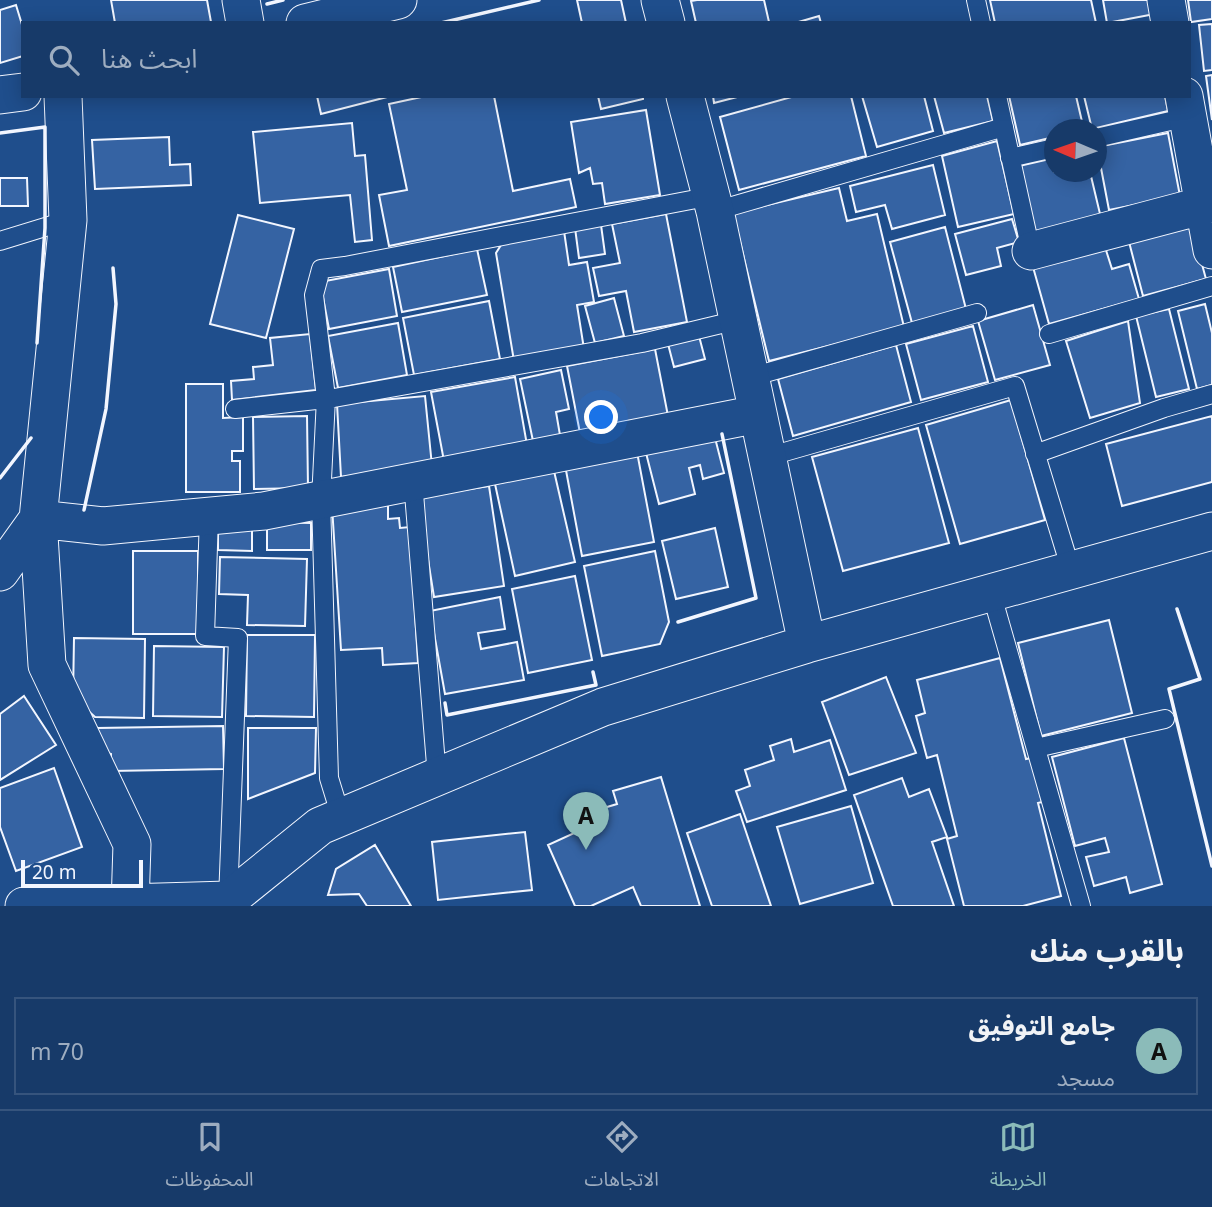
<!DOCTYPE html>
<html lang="ar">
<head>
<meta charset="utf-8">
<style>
	body { margin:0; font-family:"Noto Sans","Noto Sans Arabic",sans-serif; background:#244571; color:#f1f3f6; direction:rtl }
	.compass { position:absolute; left:1044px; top:119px; width:63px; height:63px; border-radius:50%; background:#173a69; box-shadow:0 4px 18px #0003; rotate:272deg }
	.scale { position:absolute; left:21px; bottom:18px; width:122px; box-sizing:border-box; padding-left:7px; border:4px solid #f2f6ff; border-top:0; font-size:19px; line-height:24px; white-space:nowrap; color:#f2f6ff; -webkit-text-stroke:5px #1f4e8c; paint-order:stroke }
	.you { position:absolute; left:602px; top:418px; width:24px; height:24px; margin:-18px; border:5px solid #fff; border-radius:50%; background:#1a73e8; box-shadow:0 0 0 10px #1a73e833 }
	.badge { display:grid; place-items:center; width:46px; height:46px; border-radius:50%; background:#8bbbb9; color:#111; font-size:23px; font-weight:700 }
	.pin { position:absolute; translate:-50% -58px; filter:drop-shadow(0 2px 4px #0008) }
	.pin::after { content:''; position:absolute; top:37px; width:24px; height:21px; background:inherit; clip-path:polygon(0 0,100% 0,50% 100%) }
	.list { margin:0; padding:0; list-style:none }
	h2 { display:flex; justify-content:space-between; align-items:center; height:91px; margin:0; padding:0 28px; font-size:30px }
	h2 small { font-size:23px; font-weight:400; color:#9eadc0 }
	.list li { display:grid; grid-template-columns:46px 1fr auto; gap:21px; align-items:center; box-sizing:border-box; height:98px; margin:0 14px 14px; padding:0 14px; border:2px solid #36547d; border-radius:0px }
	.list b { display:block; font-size:26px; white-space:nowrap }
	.list p { margin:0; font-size:23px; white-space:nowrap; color:#9eadc0 }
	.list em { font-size:23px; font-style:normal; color:#9eadc0 }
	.icon { flex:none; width:38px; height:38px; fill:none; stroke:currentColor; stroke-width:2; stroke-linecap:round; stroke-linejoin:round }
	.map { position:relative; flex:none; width:1212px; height:906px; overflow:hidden; direction:ltr }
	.search { position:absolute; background:#173a69; box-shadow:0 4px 18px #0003; left:21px; right:21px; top:21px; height:77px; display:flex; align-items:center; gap:18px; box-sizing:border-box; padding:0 24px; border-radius:0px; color:#9eadc0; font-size:26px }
	.sheet { height:203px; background:#173a69 }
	nav { display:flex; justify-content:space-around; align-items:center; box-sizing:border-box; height:98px; border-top:2px solid #36547d; background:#173a69; font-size:19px; color:#9eadc0 }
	nav a { display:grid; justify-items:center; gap:4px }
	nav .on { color:#8bbbb9 }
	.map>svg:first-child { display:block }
</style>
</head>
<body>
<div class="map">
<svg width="1212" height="906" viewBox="0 0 1212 906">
	<rect width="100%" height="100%" fill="#1f4e8c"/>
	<path fill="#3563a3" stroke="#f2f6ff" stroke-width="2" d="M111,0h96l4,22 -96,1z
		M577,0h44l5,23h-44z
		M697,0h67l5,22 -73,1 -5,-22z
		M990,0h101l5,23h-101z
		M1103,0h54l3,13 -53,10z
		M1188,0h24v19l-21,3z
		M16,5l7,23v28l-23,7v-53z
		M819,16l2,7h-26z
		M1212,24v46l-8,1 -5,-46z
		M1212,75v45l-6,-44z
		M317,96h74l-70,18z
		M426,96h68l19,95 57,-12 6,28 -187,39 -10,-51 28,-5 -18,-86z
		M598,96h45v3l-42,10z
		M713,96h28l-27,7z
		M795,96h56l15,60 -127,34 -19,-73z
		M862,96h62l9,35 -56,16z
		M934,96h53l6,25 -49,12z
		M1009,96h67l8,34h-30v7l-34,8z
		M1084,96h81l3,15 -76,18z
		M646,110l14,85 -55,9 -3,-21 -9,1 -3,-16 -11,5 -8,-51z
		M352,123l3,33 10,-1 7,85 -17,2 -5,-47 -90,8 -7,-71z
		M1168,133l12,63 -71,14 -12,-63z
		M169,137l1,28 20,-1 1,21 -96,4 -3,-49z
		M997,141l17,73 -56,13 -16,-71z
		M1054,158v14h36l11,46 -66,16 -16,-68z
		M933,165l12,50 -53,14 -7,-24 -29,7 -6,-26z
		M0,178h27l1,28h-28z
		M839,188l8,33 30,-7 27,113 -135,34 -36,-148z
		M666,214l21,108 -53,10 -8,-41 -27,5 -6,-28 27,-5 -8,-39z
		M238,215l56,14 -28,109 -56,-14z
		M1012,219l7,23 -22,6 4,18 -35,9 -11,-41z
		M1190,220l16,59 -63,17 -15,-58z
		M601,225l4,29 -26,4 -4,-30z
		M945,227l21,82 -54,14 -22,-81z
		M564,231l5,34 18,-3 7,40 -17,3 7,44 -70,12 -18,-108 7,-11z
		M1105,247l7,22 17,-5 10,35 -90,25 -16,-57z
		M477,249l10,46 -85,17 -9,-45z
		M389,269l8,47 -68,13 -9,-47z
		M614,298l10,38 -29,7 -10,-37z
		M489,301l11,58 -86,16 -11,-57z
		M1205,304l7,29v52l-15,4 -19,-78z
		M1033,305l17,60 -55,15 -17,-59z
		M1169,309l20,80 -33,8 -20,-81z
		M1128,321l12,82 -50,15 -24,-77z
		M398,323l9,52 -69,13 -10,-52z
		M973,326l15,56 -67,18 -15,-56z
		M310,334l6,56 -84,10 -1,-19 23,-2 -1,-12 20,-2 -3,-27z
		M699,336l6,23 -31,8 -6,-23z
		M896,345l15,57 -118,34 -15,-57z
		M655,349l13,67 -88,17 -13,-67z
		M561,370l8,39 -13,3 4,23 -27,6 -13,-62z
		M515,377l12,68 -83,16 -13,-69z
		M186,384h37v34l20,-1v34h-11v10h8v31h-54z
		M425,396l7,70 -91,11 -4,-73z
		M1011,400l34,120 -85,24 -34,-119z
		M307,416l1,72 -54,1 -1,-72z
		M1212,416v66l-90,24 -16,-62z
		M918,428l31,115 -106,28 -31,-114z
		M714,434l10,39 -21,6 -3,-14 -11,3 6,26 -36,10 -13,-51z
		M637,452l17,90 -72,14 -17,-91z
		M554,471l21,91 -60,14 -20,-92z
		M489,486l15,100 -70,11 -16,-100z
		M388,503v16l11,-1 1,10 10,-1 8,136 -35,2 -1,-17 -41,2 -9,-144z
		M267,522l44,1v27h-44z
		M218,526l34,1v24l-34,-1z
		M715,528l13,59 -52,12 -14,-58z
		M133,551h65v83h-65z
		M655,551l14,71 -9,22 -58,12 -18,-90z
		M220,557l87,2 -2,67 -58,-1 1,-30 -29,-1z
		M575,576l17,84 -64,13 -16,-84z
		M500,597l5,32 -27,4 3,16 36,-7 7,38 -79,14 -15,-83z
		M1109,620l23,93 -91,23 -23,-93z
		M247,635h68l-1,82 -68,-1z
		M74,638l71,1 -1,79 -49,-1 -22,-20z
		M154,646l70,1 -2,70 -69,-1z
		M1000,658l26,101 5,-1 11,44 -4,1 23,93 -38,10h-59l-17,-67 10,-3 -20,-81 -10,3 -11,-42 9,-3 -8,-33z
		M886,677l30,76 -67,22 -27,-73z
		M24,696l32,49 -56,35v-66z
		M223,726l1,43 -113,2v-17l-13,-4 -1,-22z
		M248,728h68l-1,45 -67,26z
		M1124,738l38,146 -32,9 -4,-16 -32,9 -8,-29 23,-5 -4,-14 -30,8 -23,-89z
		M791,739l3,13 36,-12 16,50 -99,32 -11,-31 14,-5 -5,-16 29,-10 -4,-14z
		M54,768l28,79 -66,24 -16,-44v-39z
		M661,777l39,129h-59l-8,-19 -42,19h-16l-27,-61 33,-15 -11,-12 47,-14 -4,-13z
		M902,778l7,19 20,-8 18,48 -15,5 22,64h-61l-39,-111z
		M851,806l22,77 -73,21 -23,-77z
		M740,814l31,92h-59l-25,-73z
		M525,832l7,58 -94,10 -6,-58z
		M375,845l36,61h-44l-8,-12 -31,1 8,-26z"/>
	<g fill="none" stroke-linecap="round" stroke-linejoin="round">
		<defs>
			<path id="lane" d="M976,0l5,23
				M997,96l34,155
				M1096,138l92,-21
				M1010,158l44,-10
				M715,211l289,-84
				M0,241l68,-21
				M1049,334l163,-48
				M751,377l226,-64
				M235,409l99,-11 308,-55 96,-23
				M1035,454l129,-46 48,-14
				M767,457l248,-71 56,184
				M413,481l24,296
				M209,516l-4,120 33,2 -10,262
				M991,592l90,314
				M1036,748l129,-29
				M341,817l-12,-39 -8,-278 5,-102 -12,-103 7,-26 24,-3 367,-70"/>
			<path id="street" d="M241,0l4,23
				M660,0l6,23
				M1166,0l4,23
				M305,23l93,-23
				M0,95l23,-3
				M685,96l30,115 92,433
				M1184,96l28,154
				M1031,251l181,-48
				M0,572l38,-53 30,-299 -5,-124
				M24,906l204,-6
				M130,906l2,-62 -85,-179 -9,-146 65,7 161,-15 494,-97
				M221,906l99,-80 283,-119 204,-63 405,-113"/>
		</defs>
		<use href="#lane" stroke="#f2f6ff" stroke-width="20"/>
		<use href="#street" stroke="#f2f6ff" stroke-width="39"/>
		<use href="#lane" stroke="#1f4e8c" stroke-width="18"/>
		<use href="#street" stroke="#1f4e8c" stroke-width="37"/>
		<path stroke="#f2f6ff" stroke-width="3.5" d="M267,4l16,-4
			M441,23l98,-23
			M0,133l45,-6v101l-8,115
			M0,478l31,-40
			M84,510l22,-101 10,-105 -3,-36
			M1177,609l23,70 -31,10 43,177
			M678,622l78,-24 -34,-164
			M445,703l2,12 149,-30 -3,-13"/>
	</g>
</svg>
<svg class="compass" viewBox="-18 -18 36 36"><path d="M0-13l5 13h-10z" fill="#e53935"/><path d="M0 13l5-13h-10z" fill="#9eadc0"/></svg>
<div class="scale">20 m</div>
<div class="you"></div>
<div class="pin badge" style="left:586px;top:850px">A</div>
<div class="search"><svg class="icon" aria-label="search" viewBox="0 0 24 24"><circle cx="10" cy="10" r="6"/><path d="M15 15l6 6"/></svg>ابحث هنا</div>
</div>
<section class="sheet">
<h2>بالقرب منك<small></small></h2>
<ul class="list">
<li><span class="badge">A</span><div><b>جامع التوفيق</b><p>مسجد</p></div><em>70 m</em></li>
</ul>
</section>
<nav>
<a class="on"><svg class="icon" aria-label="map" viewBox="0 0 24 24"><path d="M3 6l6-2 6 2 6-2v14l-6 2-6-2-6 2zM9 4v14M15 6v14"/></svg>الخريطة</a>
<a><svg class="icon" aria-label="directions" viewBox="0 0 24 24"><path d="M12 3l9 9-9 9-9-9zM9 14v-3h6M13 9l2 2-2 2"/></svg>الاتجاهات</a>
<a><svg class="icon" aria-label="saved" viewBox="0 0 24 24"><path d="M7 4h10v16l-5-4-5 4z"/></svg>المحفوظات</a>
</nav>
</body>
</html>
